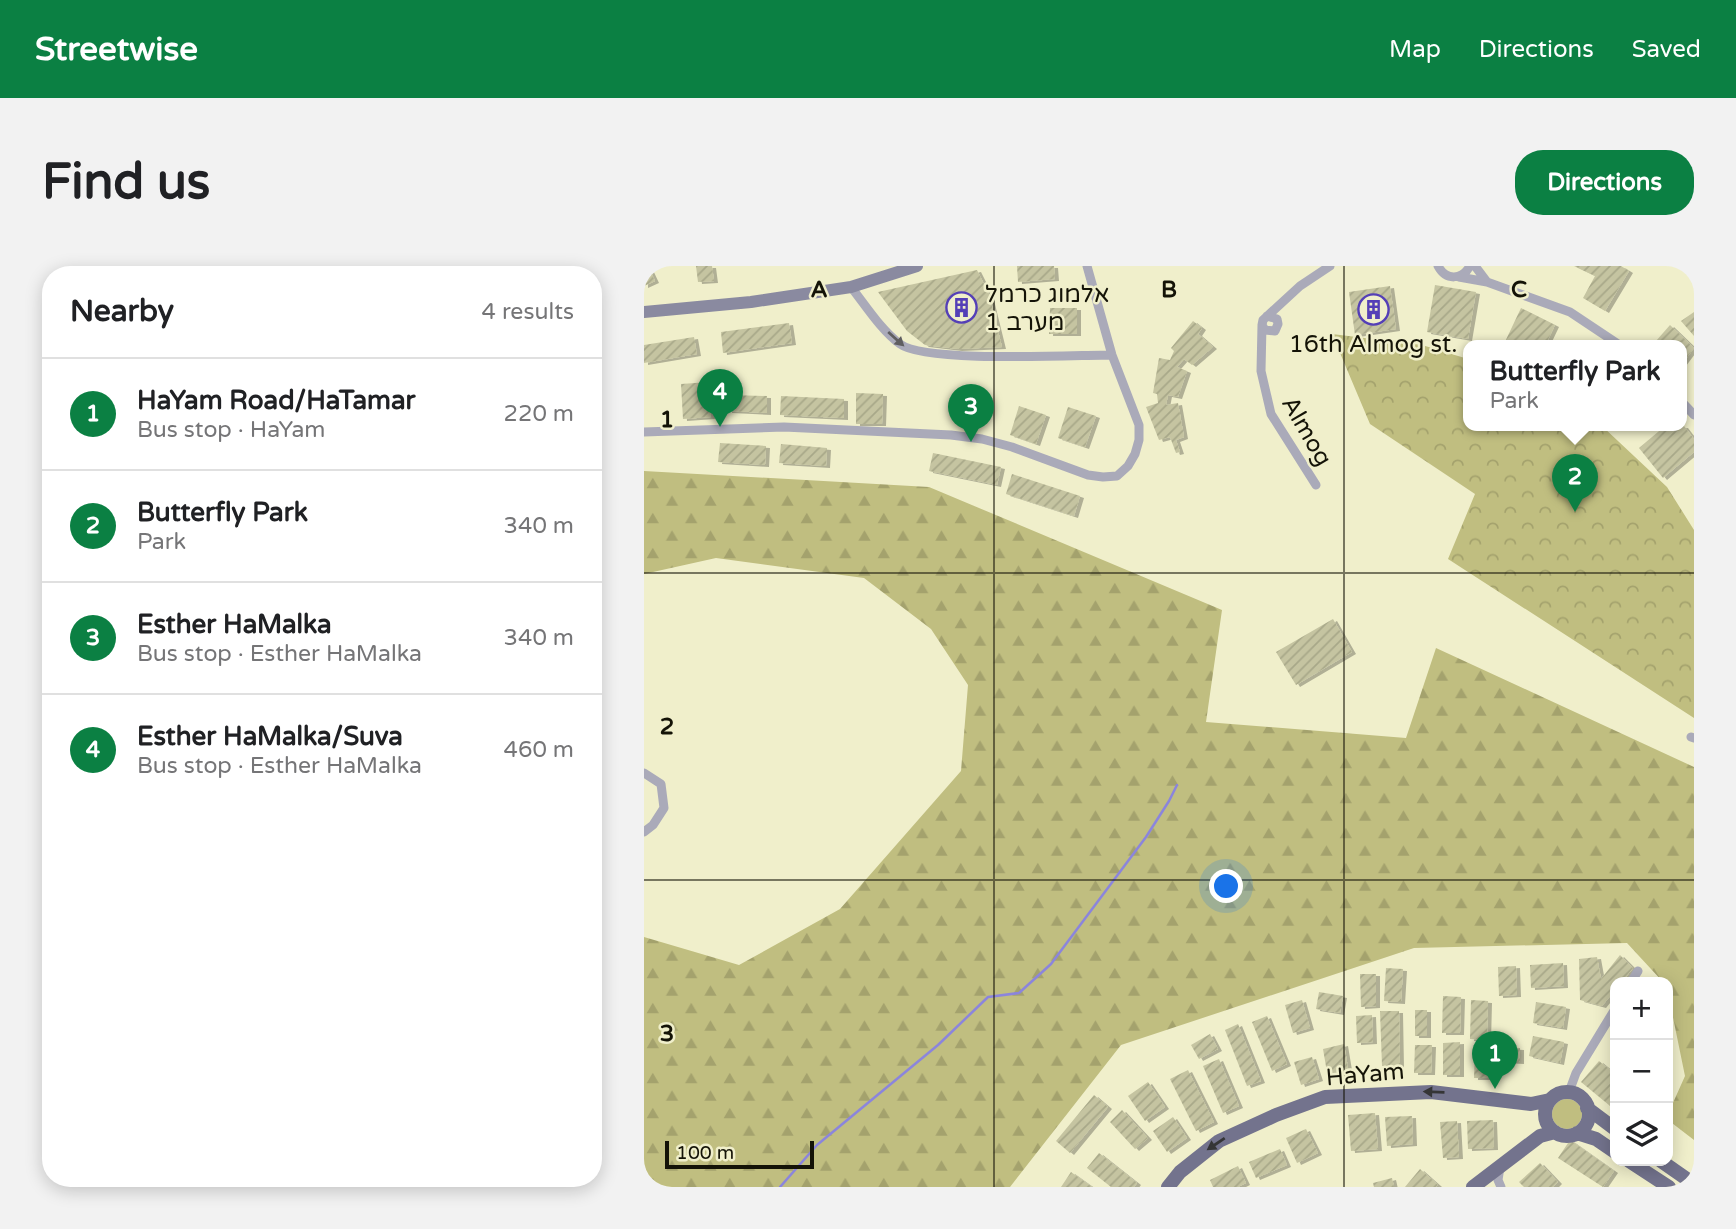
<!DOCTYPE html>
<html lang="en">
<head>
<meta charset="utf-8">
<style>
	body { margin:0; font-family:"Varela Round","Noto Sans Hebrew",sans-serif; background:#f2f2f2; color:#202124 }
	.controls { position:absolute; right:21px; bottom:21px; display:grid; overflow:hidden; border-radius:14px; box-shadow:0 4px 18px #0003 }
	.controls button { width:63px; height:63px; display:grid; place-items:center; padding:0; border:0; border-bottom:2px solid #e0e0e0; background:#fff; color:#202124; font:35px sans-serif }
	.scale { position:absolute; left:21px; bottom:18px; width:149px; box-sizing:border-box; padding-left:7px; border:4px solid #141307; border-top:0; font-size:19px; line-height:24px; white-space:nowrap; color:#141307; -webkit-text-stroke:5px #f0efcb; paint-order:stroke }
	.you { position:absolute; left:583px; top:621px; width:24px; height:24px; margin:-18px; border:5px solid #fff; border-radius:50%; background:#1a73e8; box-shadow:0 0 0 10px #1a73e833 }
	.badge { display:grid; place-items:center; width:46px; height:46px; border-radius:50%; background:#0b8043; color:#fff; font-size:23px; font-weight:700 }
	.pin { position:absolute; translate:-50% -58px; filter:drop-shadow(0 2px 4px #0008) }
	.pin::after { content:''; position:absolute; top:37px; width:24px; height:21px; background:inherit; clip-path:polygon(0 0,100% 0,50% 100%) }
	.popup { position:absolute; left:819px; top:74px; width:224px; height:91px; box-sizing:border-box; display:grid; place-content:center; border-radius:14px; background:#fff; filter:drop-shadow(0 2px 5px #0005); font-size:23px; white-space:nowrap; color:#757577 }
	.popup b { font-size:26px; color:#202124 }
	.popup::after { content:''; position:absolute; left:50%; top:100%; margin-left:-14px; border:14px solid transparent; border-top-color:#fff }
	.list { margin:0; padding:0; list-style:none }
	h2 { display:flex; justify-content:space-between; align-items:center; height:91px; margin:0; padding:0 28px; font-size:30px }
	h2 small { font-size:23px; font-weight:400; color:#757577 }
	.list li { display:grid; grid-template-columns:46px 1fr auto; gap:21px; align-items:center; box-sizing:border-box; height:112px; padding:0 28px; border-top:2px solid #e0e0e0 }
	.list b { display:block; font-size:26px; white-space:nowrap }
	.list p { margin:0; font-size:23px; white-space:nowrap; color:#757577 }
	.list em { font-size:23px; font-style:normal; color:#757577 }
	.icon { flex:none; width:38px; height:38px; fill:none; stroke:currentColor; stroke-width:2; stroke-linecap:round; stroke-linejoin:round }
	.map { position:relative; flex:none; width:1050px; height:921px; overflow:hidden; border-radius:28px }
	header { display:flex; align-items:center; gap:42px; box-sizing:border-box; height:98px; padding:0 35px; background:#0b8043; color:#fff }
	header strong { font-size:33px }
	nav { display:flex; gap:38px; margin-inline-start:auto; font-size:24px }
	.intro { display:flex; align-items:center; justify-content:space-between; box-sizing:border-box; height:168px; padding:0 42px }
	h1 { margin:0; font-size:49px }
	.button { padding:18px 32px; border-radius:28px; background:#0b8043; color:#fff; font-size:24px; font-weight:700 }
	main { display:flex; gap:42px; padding:0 42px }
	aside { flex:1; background:#fff; border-radius:28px; box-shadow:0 4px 18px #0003 }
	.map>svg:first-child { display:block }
</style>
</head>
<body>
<header>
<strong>Streetwise</strong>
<nav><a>Map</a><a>Directions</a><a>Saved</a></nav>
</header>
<div class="intro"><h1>Find us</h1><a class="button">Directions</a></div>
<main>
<aside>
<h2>Nearby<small>4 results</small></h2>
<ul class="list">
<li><span class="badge">1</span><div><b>HaYam Road/HaTamar</b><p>Bus stop · HaYam</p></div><em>220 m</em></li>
<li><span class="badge">2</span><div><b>Butterfly Park</b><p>Park</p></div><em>340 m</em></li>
<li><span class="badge">3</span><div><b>Esther HaMalka</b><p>Bus stop · Esther HaMalka</p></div><em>340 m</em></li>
<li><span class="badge">4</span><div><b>Esther HaMalka/Suva</b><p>Bus stop · Esther HaMalka</p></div><em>460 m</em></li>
</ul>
</aside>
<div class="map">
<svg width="1050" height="921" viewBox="0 0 1050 921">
	<defs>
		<pattern id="forest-firs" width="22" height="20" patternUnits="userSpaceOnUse" patternTransform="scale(1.75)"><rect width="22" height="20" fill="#c0be80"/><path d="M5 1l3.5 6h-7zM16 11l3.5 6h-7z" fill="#a4a26d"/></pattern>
		<pattern id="park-crowns" width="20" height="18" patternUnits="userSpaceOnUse" patternTransform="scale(1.75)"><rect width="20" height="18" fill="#c0be80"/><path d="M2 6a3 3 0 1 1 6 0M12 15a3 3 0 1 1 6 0" fill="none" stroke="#a4a26d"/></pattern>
		<pattern id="building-hatch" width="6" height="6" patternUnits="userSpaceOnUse" patternTransform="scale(1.75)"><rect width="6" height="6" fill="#c5c4a1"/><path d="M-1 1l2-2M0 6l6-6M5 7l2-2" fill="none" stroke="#a8a889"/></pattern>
		<filter id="shadow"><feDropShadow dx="4" dy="2" stdDeviation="0" flood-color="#0004"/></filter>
	</defs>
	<rect width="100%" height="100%" fill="#f0efcb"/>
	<path fill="#c0be80" d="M908 848a15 15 0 1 1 30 0a15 15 0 1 1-30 0Z"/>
	<path fill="url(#forest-firs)" d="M0,205l285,16 293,123 -16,112 200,16 30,-90 258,119v373l-26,-20v-6l17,-38 -17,-83v-11h-5l-36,-39 -213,5 -293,97 -111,142h-366v-250l95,28 101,-56 121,-138 7,-86 -37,-56 -67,-51 -148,-20 -72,16z"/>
	<path fill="url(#park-crowns)" d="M688,68l90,11 46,14v67h134l65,61 27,43v188l-246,-159 27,-65 -105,-70z"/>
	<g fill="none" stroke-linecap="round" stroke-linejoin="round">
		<path stroke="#8b85dc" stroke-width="2.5" d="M136,921l37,-42 121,-100 50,-48 31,-4 32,-29 95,-127 23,-36 8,-16"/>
	</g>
	<path fill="url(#building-hatch)" filter="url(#shadow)" d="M0,0h4l7,15 -11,5z
		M52,0h16l2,15 -16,1z
		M373,0h37l1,13 -37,3z
		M930,0h47l8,5 -24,40 -22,-13 12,-22z
		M333,4l12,24 13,53 -44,2 -33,-4 -18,-14 -29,-39z
		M791,19l41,7 -8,47 -41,-7z
		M746,20l6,43 -41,6 -6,-43z
		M406,42h27v26h-28z
		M877,42l34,17 -10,21h-42z
		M1050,46v24l-13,-15z
		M549,55l9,7 -4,6 15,13 -21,18 -8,-6 -7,8 10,4 -9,26 -10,-2 -2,10 12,-2 6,34 -8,3 4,12 -4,1 -6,-16 -11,3 -13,-33 12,-4 -1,-9 -4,-1 6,-35 11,2 4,-9 -3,-3z
		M145,57l3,20 -69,10 -2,-21z
		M1026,59l24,23 -12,16v-18h-20l-6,-5z
		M50,71l3,17 -53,9v-18z
		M65,116l2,35 -28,2 -2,-35z
		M212,127l27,1 -1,30h-26z
		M85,129l38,1v17l-39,-2z
		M137,130l63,3v19l-64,-3z
		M375,140l27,9 -10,29 -26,-9z
		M424,141l28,9 -11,31 -27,-9z
		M1021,160h19l10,13v13l-31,26 -24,-30z
		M76,177l46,3 -1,19 -47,-3z
		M137,178l46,4 -1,18 -47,-3z
		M289,187l68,14 -4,18 -68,-14z
		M368,208l68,22 -6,20 -68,-22z
		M689,353l19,33 -56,33 -20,-33z
		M976,689l13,13 -11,14h-7v8l-13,16 -22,-6 -1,-41 18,-2 4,22z
		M919,697l1,23 -33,2 -1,-23z
		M872,700l1,29 -18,1 -1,-29z
		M742,702l17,1 -2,33 -17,-1z
		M716,708h16v32l-15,1z
		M675,726l24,4 -3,17 -24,-4z
		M799,730l18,1 -1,36h-18z
		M658,734l8,28 -17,5 -8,-28z
		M827,734l17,1 -1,39 -17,-1z
		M892,736l30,5 -3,21 -30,-5z
		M771,744h12v26h-12z
		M736,745h19l1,55h-18z
		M728,749l1,27 -16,1 -1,-27z
		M623,750l20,48 -15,7 -20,-49z
		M594,758l23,57 -14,5 -22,-56z
		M566,768l8,15 -19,10 -8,-14z
		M889,770l31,6 -4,21 -31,-7z
		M816,776v33h-17v-32z
		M700,778l5,30 -21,4 -5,-29z
		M771,779h17l-1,28h-17z
		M856,781l20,1v14l-20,-1z
		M831,782h17l-1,30h-17z
		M668,791l7,22 -18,6 -7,-23z
		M575,793l20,47 -16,7 -20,-47z
		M955,795l16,13v36l-34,-28z
		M544,804l26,52 -18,9 -26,-52z
		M504,816l17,25 -20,14 -17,-25z
		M450,829l14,12 -38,46 -14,-12z
		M478,844l26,28 -13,11 -25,-27z
		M731,847l3,36 -27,2 -3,-36z
		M768,850l1,28 -26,2 -2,-29z
		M529,851l14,21 -20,14 -14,-21z
		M849,854l1,28 -26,1 -1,-28z
		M813,855l2,36 -16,1 -3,-36z
		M662,863l12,24 -21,10 -11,-25z
		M926,874l44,31 -11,16 -45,-29z
		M636,883l7,16 -31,13 -7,-16z
		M455,887l38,30 -3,4h-23l-24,-19z
		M896,897l18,19 -5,5h-29l-5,-5z
		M594,900l8,17 -8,4h-25l-3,-7z
		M776,903l18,16 -2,2h-31z
		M427,906l21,15h-31z
		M748,912l2,9h-20l-1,-4z"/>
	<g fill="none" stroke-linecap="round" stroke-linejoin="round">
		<path stroke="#aaaab9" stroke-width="9" d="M794,0c8,15 24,14 32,0
			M831,0l12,16
			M815,11l28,5 83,30 51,34
			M207,21c15,19 30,43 49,57 25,19 174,11 212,11
			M623,50l10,3 1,5 -3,7 -10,-1 -3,-5 1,-5 37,-34 30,-20
			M618,59l-1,46 10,43 45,71
			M1038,136l12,13
			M0,166l140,-5 167,8 31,4 30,8 76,28 15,2 14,-1 11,-10 7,-12 4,-14v-15l-27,-70 -25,-89
			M1047,471l3,1
			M0,507l17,11 3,24 -11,17 -9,7
			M987,716l7,-11
			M925,826l7,-19 39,-64
			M856,901l-2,13 3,7"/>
		<path stroke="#8a8aa0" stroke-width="12" d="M0,46l107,-10 100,-15 66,-21"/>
		<path stroke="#73738d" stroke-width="14" d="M901 848a22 22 0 1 1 44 0a22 22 0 1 1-44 0Z
			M943,842l28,21
			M933,867l19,6 19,13
			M985,895l40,26
			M1017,895l33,23
			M524,921l12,-15 39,-31 57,-26 49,-18 106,-5 100,12 19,-4
			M829,921l67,-51 15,-4"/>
	</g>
	<defs><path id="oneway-solid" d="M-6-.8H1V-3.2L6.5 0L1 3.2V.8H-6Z" transform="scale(1.75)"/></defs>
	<use fill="#5f5e60" href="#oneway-solid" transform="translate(252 73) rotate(42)"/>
	<g fill="#353536">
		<use href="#oneway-solid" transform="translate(790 826) rotate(-178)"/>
		<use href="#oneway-solid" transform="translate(572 878) rotate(146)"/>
	</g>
	<path fill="none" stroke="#141307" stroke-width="2" stroke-opacity="0.55" d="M350,0v921M700,0v921M0,307h1050M0,614h1050"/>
	<defs>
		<symbol id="building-ring" viewBox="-11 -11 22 22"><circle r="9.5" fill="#f0efcb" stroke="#543fb7" stroke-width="1.5"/><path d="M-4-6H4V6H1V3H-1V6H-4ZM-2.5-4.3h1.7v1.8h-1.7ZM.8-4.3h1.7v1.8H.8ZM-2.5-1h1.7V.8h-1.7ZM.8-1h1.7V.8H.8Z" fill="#543fb7"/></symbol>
	</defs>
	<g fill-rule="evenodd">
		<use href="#building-ring" x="300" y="24" width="35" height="35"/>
		<use href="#building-ring" x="712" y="26" width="35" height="35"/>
	</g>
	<g text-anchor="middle" stroke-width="5" stroke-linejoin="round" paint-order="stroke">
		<g font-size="24" fill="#141307" stroke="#f0efcb" text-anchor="start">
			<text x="341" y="36">אלמוג כרמל<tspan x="341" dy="28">מערב 1</tspan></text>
			<text x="729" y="86" text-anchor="middle">16th Almog st.</text>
		</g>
		<g font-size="24" fill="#141307" stroke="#f0efcb">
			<text transform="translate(663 165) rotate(60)" y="8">Almog</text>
			<text transform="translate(721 808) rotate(-5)" y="8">HaYam</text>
		</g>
	</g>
	<g font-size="23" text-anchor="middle" font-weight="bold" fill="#141307" stroke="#f0efcb" stroke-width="5" stroke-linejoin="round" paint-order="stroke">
		<text x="175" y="31">A</text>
		<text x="525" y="31">B</text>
		<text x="875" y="31">C</text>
		<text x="23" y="161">1</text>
		<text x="23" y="468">2</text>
		<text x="23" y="775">3</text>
	</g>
</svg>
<div class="controls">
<button>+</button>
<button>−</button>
<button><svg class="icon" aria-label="layers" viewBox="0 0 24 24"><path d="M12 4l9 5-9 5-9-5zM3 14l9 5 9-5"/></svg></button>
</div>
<div class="scale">100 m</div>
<div class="you"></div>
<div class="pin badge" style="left:851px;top:823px">1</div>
<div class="pin badge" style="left:931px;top:246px">2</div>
<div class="popup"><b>Butterfly Park</b>Park</div>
<div class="pin badge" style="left:327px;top:176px">3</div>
<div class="pin badge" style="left:76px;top:161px">4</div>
</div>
</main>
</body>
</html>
